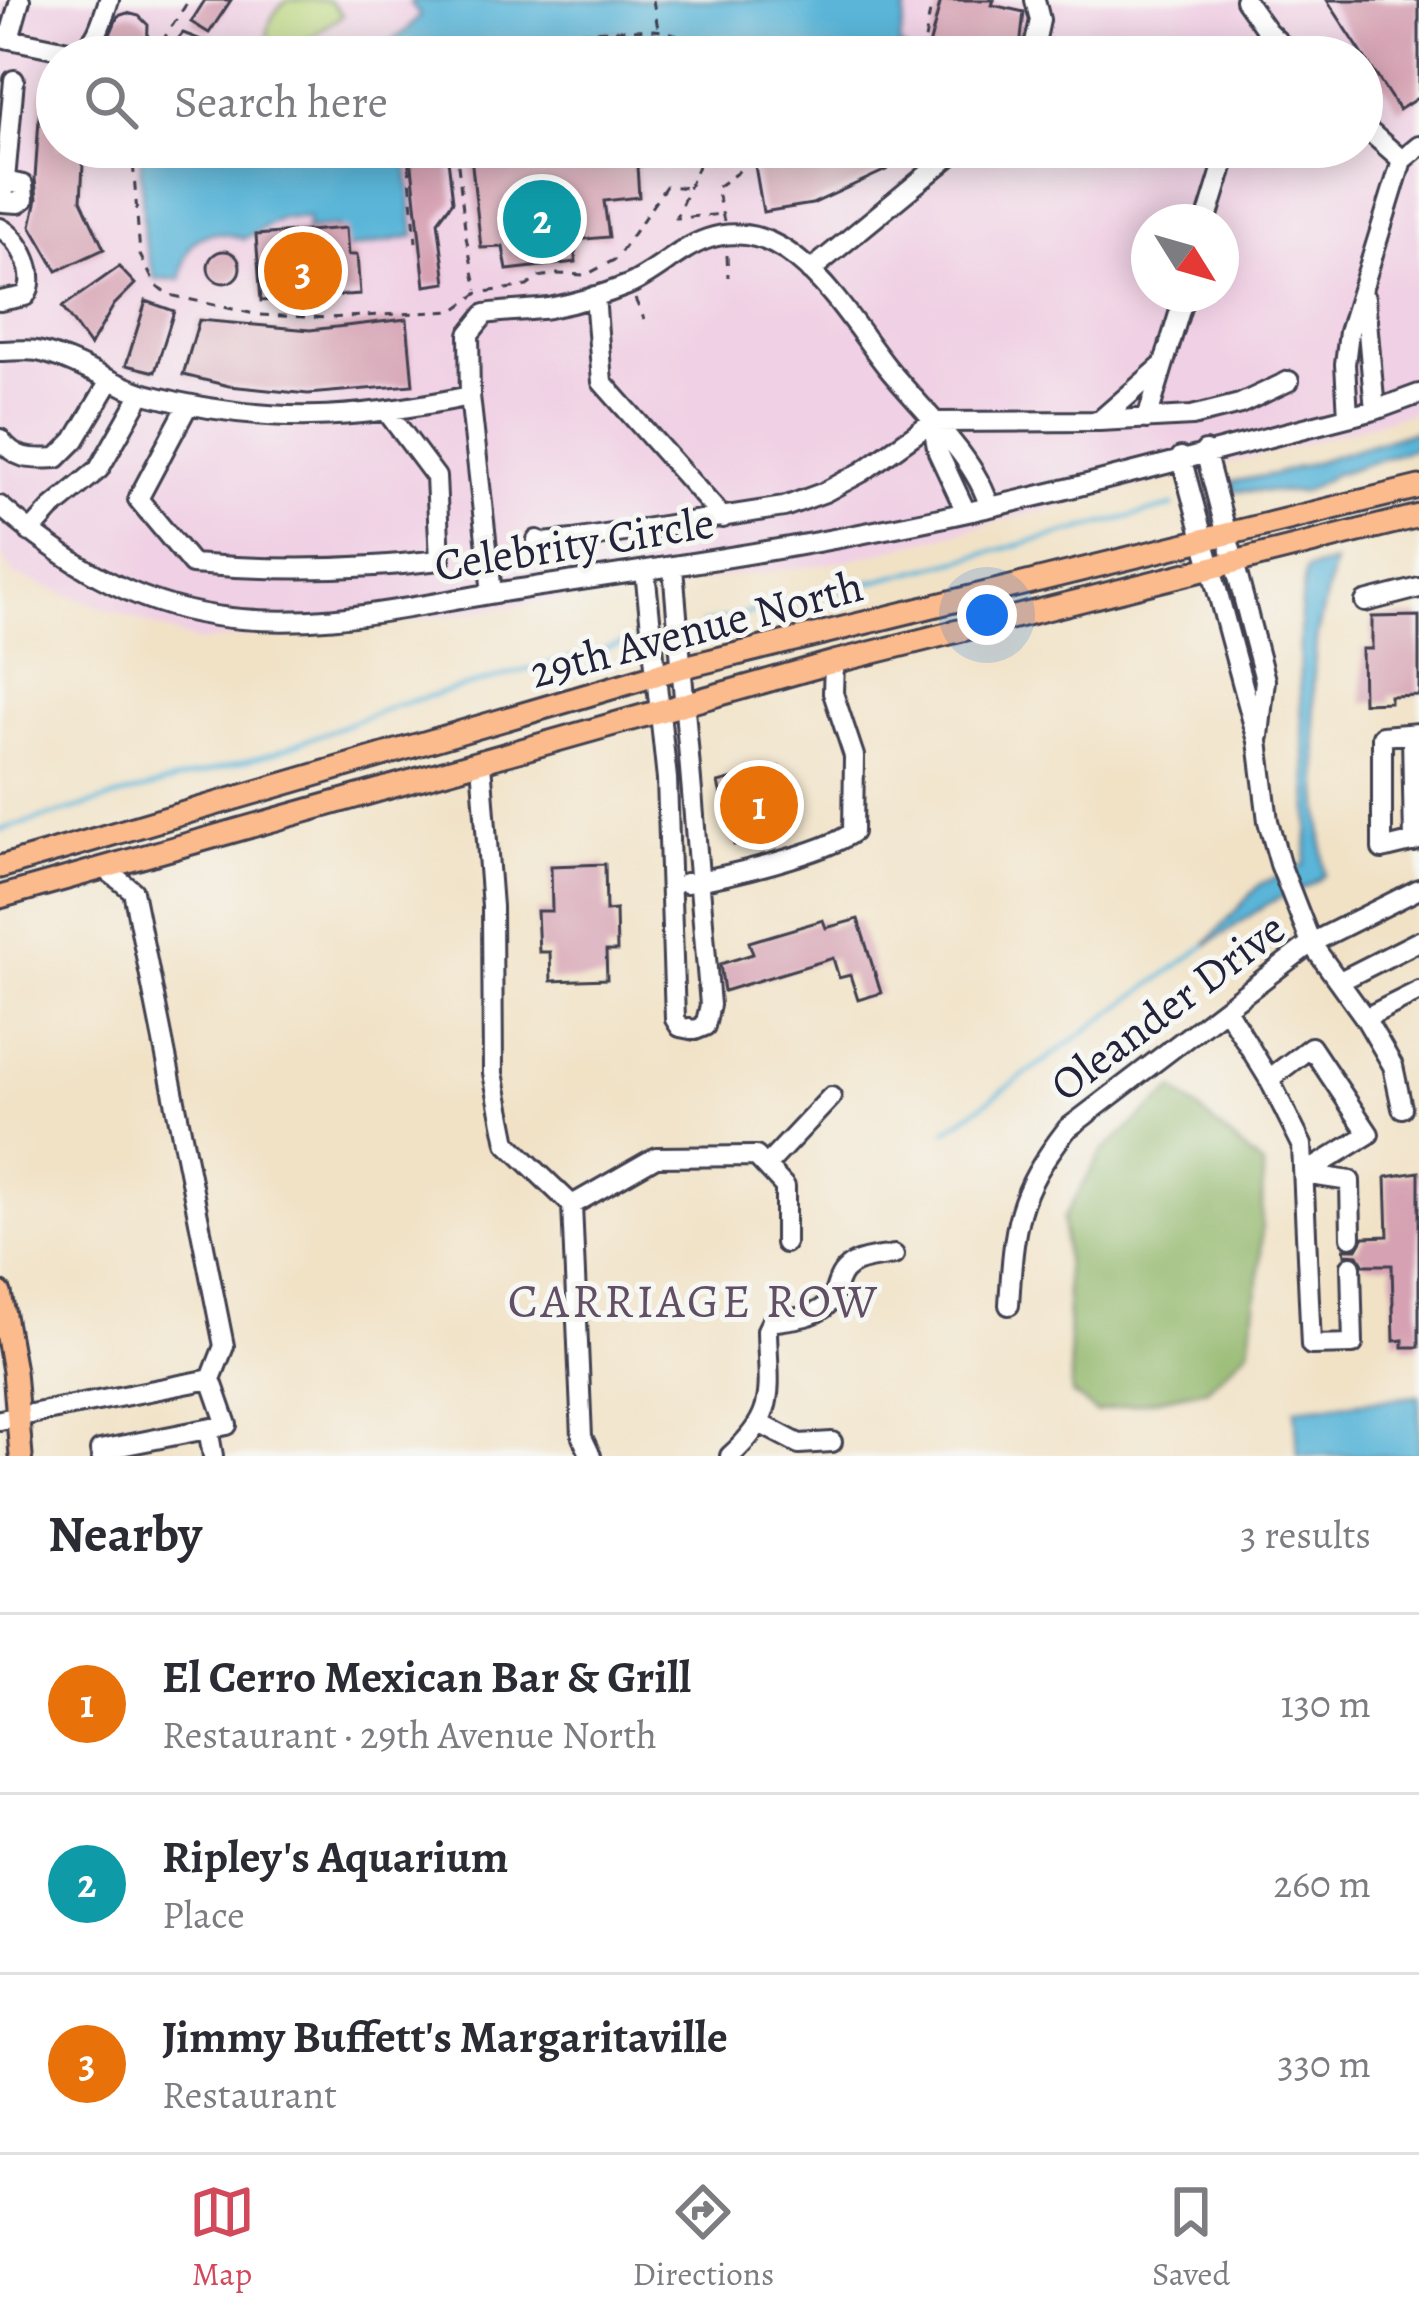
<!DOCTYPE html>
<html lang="en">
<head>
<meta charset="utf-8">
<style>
	body { margin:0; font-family:Alegreya,serif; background:#f2f2f3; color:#2b2b33 }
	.compass { position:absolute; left:1131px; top:204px; width:108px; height:108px; border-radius:50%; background:#fff; box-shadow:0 6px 30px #0003; rotate:127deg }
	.you { position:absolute; left:987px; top:615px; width:42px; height:42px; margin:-30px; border:9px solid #fff; border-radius:50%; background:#1a73e8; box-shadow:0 0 0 18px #1a73e833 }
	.badge { display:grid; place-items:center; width:78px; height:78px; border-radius:50%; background:#d1495b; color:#fff; font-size:39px; font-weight:700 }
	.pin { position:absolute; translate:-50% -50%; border:6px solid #fff; box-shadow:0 3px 12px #0006 }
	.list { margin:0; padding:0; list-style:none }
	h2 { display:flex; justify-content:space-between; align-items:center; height:156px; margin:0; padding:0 48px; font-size:51px }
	h2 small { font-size:39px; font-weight:400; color:#7c7c81 }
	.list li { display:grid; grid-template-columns:78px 1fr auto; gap:36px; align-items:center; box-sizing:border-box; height:180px; padding:0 48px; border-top:3px solid #e1e1e2 }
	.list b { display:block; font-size:45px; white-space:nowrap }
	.list p { margin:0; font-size:39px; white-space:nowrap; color:#7c7c81 }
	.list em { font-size:39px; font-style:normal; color:#7c7c81 }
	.icon { flex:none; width:66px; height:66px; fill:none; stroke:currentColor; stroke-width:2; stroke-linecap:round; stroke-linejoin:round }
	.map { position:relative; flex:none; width:1419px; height:1456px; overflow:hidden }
	.search { position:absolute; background:#fff; box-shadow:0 6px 30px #0003; left:36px; right:36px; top:36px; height:132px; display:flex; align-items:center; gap:30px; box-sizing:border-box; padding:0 42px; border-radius:66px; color:#7c7c81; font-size:45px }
	.sheet { height:696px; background:#fff }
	nav { display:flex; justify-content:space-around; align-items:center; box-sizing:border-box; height:168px; border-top:3px solid #e1e1e2; background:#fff; font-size:33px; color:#7c7c81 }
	nav a { display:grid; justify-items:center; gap:6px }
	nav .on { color:#d1495b }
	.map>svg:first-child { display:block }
</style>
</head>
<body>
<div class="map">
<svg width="1419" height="1456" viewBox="0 0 1419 1456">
	<rect width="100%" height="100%" fill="#f6f6f2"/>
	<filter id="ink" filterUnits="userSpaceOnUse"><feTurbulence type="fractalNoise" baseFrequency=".00833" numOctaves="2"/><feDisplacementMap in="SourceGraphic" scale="24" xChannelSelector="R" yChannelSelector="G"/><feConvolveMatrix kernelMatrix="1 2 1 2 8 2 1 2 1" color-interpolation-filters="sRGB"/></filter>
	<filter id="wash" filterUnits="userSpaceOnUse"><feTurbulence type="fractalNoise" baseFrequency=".004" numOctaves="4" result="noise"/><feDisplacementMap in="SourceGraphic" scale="48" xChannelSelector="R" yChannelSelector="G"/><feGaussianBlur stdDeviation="2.7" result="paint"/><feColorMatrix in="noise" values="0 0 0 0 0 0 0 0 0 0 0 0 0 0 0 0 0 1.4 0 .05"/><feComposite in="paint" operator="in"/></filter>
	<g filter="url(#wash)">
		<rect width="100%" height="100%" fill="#f1e2c6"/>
		<path fill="#f0d0e4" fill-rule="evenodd" d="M0,0h1419v410l-133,39 -446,113 -420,57 -222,23 -184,-67 -14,-21zM57,57h1305v90h-1305zM1149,222h72v72h-72z"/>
		<path fill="#bad67c" stroke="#6e7c5c" stroke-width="3" d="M288,0h40l15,15 -61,42h-10c-9,-22 -4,-43 16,-57z"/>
		<path fill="#93b76c" stroke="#5a6c54" stroke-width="3" d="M1174,1089l89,77 -2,95 -12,88 -42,40 -111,23 -24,-18 -9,-175 39,-67z"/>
		<path fill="#5ab5d8" stroke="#3e6c8a" stroke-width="3" d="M415,0h493l-9,46 7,3v8h-213l-20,-14 -52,-10 -86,9 -20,15h-149l39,-25 15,-16 -10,-13z
			M140,147h271l-5,7 8,82 -73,14 -5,-24 -30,3 2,-11h-26l-39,21c-38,-14 -58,-2 -62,40h-26l-11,-40z
			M1419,430v17l-83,27 -33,18 -69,-1 -2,-9 43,-8z
			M1334,562l-18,77 -3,48 11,188 -12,9 -45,20 -66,45 59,-65 44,-19c11,-51 1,-104 -3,-156 -2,-46 -3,-94 5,-139z
			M1419,1396v60h-121l-3,-47z"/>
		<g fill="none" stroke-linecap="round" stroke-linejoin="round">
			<path stroke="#5ab5d8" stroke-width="4.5" d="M702,625l471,-119
				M0,830l273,-77 124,-48 232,-63
				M946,1131l259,-185"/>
		</g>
		<g id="blocks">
			<path fill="#d6a2b3" d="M205,0h26l-22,33 -18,-11z
				M941,0h53l-2,5 32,7 -5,45 -92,-3z
				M1327,0h92v97l-20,13z
				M127,13l12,3 9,9 -1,28 -28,4 -13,-13 12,-28z
				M183,33l21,8 -10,16h-31z
				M41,89l16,1v57h27l-3,53 23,49 -47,22 -26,-45 6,-27 -2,-20z
				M470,147h207l2,16 -42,3 2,31 -35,4 5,36 -35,3 2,22 -69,8 -4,-23 -22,1z
				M816,147h104l-34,23 -74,34 -49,8 -9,-52z
				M447,151l6,50 -15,20 8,62 -21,3 -14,-129z
				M346,228l2,27h9l3,39 -99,7 -5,-66z
				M208 267a16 16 0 1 1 32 0a16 16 0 1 1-32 0Z
				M119,267l16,17 -21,21 -24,41 -28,-39z
				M146,301l28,10 -19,61 -29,-7z
				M407,319l6,66 -105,9 -79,-8 -46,-11 16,-55 111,10z
				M1419,616v79l-29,1v6l-27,1 -1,-54h10v-32z
				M779,767l15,62 -60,16 -16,-62z
				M605,864l1,47 10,-1 1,41h-11l1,28 -56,2 -1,-29h-11l-2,-41h15l-1,-45z
				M858,919l23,74 -23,7 -8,-25 -11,3 -6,-20 -109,33 -4,-27 33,-10 -4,-12 74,-22 3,8z
				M1419,1172v175h-16v-7l-9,1 -2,-76h-28l-6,-10 -13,-1 -1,-5h13l7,-12 24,-1 -2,-59z"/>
		</g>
	</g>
	<g filter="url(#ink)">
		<use href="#blocks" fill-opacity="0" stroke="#413f50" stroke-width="3"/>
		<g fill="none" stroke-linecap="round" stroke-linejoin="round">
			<defs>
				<path id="minor" d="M1245,0l22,31 27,26
					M0,37l73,15c25,-6 28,-30 36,-52
					M9,39l11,-39
					M1032,57l8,-37 -5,-20
					M1258,57l9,-26
					M1362,125l40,35 17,-14
					M5,181l18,4 1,14 -5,4 -16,-1 11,-122
					M1206,222l23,-75
					M0,228c20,10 40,49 25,68l-25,5
					M810,271l151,-124
					M595,296l7,86 121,136
					M1365,298l10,112
					M0,351c12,0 26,-2 37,0 39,8 74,34 112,44 116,31 206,25 321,1
					M188,405l-50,94 54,65c83,7 165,6 248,-4l-4,-83 -48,-64
					M1348,416l-3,-52 4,-32 53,-172
					M1147,419l38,-125
					M1099,421l64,-56
					M932,422l6,30 28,60
					M0,439c17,22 31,20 57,19l18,-18 35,-59
					M1205,451l60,229 -6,56
					M1181,457l77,284 10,80 12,43 31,79 54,75 28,48 9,42
					M0,506c64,55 130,97 215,110 110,16 200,-12 306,-27 120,-18 240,-35 359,-59 164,-31 332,-79 495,-120l44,-16
					M30,532l21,-23 48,-40 43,-76
					M537,540l6,3 30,-3 211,-33 41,-15 37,-20 70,-50 167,-1 93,-5 48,-12 49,-23
					M645,571l22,208 8,240 5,8 15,3 10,-4 5,-21 -37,-437
					M492,593l-22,-197 -1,-62 16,-20c21,-4 43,-3 64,-6 26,-5 54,-13 79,-23 28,-12 50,-36 79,-46 83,-28 137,74 180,128 32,40 89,91 102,139
					M1365,602l54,-14
					M1419,733l-37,3v113l37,-9
					M1412,734l2,108
					M481,763l11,144 1,166 14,70 65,62 10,232 9,19
					M103,867l30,24 91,455 -13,33
					M686,883c37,-6 140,-30 167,-51l1,-76 -21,-63 1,-31
					M1340,981l79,-40
					M1226,1009l43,70 33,66 9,200 42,-1 -2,-78
					M1365,1018l54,-27
					M1269,1079l42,-32 58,87 -65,40
					M767,1165l64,-68
					M1304,1174l46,7 1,56
					M572,1205l84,-48 100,-1 29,31v56
					M1009,1305c5,-81 7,-110 58,-176l244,-186 108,-54
					M0,1420l211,-41 16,46 -127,25 1,6
					M761,1424l38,20 33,-2
					M208,1429l5,27
					M730,1456c49,-44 38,-65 37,-126l4,-8c18,-3 40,-4 54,-15 9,-8 9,-15 13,-25 8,-24 34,-23 56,-27"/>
				<path id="major" d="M0,867l680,-199 739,-181
					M0,897l834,-235 585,-146
					M0,1293l14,78 7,85"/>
			</defs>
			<use href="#minor" stroke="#413f50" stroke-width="24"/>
			<use href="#major" stroke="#413f50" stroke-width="27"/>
			<path stroke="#413f50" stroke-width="3" stroke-dasharray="9 9" stroke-linecap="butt" d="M653,0l5,29
				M152,57l37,-57
				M478,57c7,-8 11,-13 22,-17 24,-7 136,-13 163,-9 15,2 29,15 39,26
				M922,57l10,-57
				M132,147l8,108 16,31 14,9 89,20 70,3 124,-7 25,-18 49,-7 12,-9 16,-3 31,1 30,-16 50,-73 23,2
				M412,147l-4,9 8,86
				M456,147l10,90 11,53
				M706,147l-30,71 48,-4
				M724,221l-8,-33 22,-16 6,-10 -12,-15
				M727,255l1,22
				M635,299l9,20"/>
			<use href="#minor" stroke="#fff" stroke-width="18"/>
			<use href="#major" stroke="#fbbb8c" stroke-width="21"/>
		</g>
	</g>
	<g text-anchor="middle" stroke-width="10" stroke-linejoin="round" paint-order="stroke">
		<g font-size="45" fill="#22223b" stroke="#f6f6f2">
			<text transform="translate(574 543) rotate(-9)" y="16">Celebrity Circle</text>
			<text transform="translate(696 628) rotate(-15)" y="16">29th Avenue North</text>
			<text transform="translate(1167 1006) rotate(-37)" y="16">Oleander Drive</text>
		</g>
		<g font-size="48" letter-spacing="3" fill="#614f65" stroke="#f6f6f2">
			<text x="694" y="1317">CARRIAGE ROW</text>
		</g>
	</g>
</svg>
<svg class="compass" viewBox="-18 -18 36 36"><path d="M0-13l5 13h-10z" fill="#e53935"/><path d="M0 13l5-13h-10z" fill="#7c7c81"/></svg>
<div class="you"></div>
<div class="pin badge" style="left:759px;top:805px;background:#e8710a">1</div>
<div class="pin badge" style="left:542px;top:219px;background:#0f9aa8">2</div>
<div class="pin badge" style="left:303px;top:271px;background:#e8710a">3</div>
<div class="search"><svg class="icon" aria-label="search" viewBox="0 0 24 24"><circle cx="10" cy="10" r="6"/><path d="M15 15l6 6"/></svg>Search here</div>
</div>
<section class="sheet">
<h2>Nearby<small>3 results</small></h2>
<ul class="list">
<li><span class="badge" style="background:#e8710a">1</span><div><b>El Cerro Mexican Bar &amp; Grill</b><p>Restaurant · 29th Avenue North</p></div><em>130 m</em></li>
<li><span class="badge" style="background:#0f9aa8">2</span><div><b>Ripley's Aquarium</b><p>Place</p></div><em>260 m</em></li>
<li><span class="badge" style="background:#e8710a">3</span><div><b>Jimmy Buffett's Margaritaville</b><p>Restaurant</p></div><em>330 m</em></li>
</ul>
</section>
<nav>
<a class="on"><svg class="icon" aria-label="map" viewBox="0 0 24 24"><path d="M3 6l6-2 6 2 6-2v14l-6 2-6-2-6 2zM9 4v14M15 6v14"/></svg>Map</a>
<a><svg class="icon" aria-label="directions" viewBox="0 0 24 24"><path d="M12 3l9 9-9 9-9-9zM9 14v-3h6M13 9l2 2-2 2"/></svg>Directions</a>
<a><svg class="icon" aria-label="saved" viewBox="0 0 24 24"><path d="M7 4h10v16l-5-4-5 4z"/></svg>Saved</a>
</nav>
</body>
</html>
